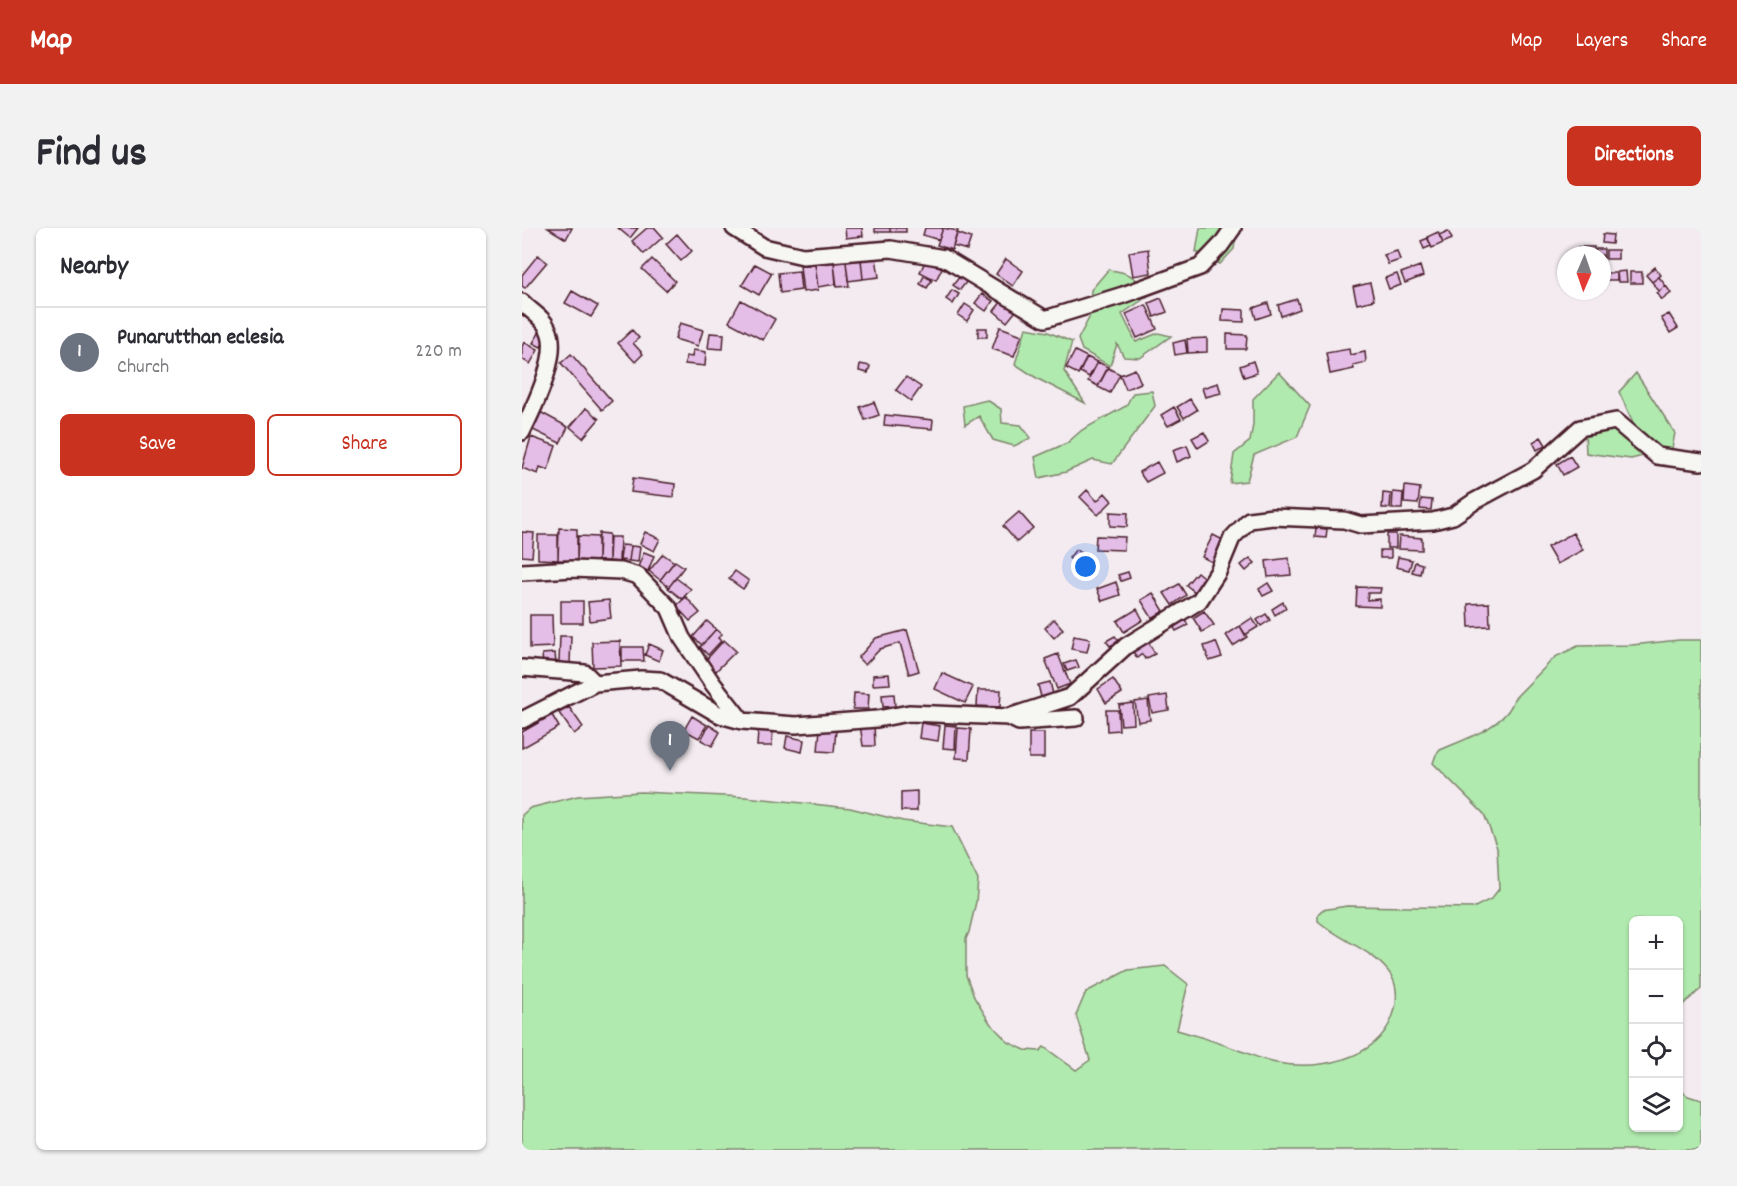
<!DOCTYPE html>
<html lang="en">
<head>
<meta charset="utf-8">
<style>
	body { margin:0; font-family:Dekko,sans-serif; background:#f2f2f3; color:#2b2b33 }
	.controls { position:absolute; right:18px; bottom:18px; display:grid; overflow:hidden; border-radius:9px; box-shadow:0 2px 4px #0004 }
	.controls button { width:54px; height:54px; display:grid; place-items:center; padding:0; border:0; border-bottom:2px solid #e1e1e2; background:#fff; color:#2b2b33; font:30px sans-serif }
	.compass { position:absolute; left:1035px; top:18px; width:54px; height:54px; border-radius:50%; background:#fff; box-shadow:0 2px 4px #0004; rotate:182deg }
	.you { position:absolute; left:564px; top:339px; width:21px; height:21px; margin:-15px; border:4px solid #fff; border-radius:50%; background:#1a73e8; box-shadow:0 0 0 9px #1a73e833 }
	.badge { display:grid; place-items:center; width:39px; height:39px; border-radius:50%; background:#c8321e; color:#fff; font-size:20px; font-weight:700 }
	.pin { position:absolute; translate:-50% -50px; filter:drop-shadow(0 2px 3px #0008) }
	.pin::after { content:''; position:absolute; top:32px; width:21px; height:18px; background:inherit; clip-path:polygon(0 0,100% 0,50% 100%) }
	.list { margin:0; padding:0; list-style:none }
	h2 { display:flex; justify-content:space-between; align-items:center; height:78px; margin:0; padding:0 24px; font-size:26px }
	h2 small { font-size:20px; font-weight:400; color:#7c7c81 }
	.list li { display:grid; grid-template-columns:39px 1fr auto; gap:18px; align-items:center; box-sizing:border-box; height:90px; padding:0 24px; border-top:2px solid #e1e1e2 }
	.list b { display:block; font-size:22px; white-space:nowrap }
	.list p { margin:0; font-size:20px; white-space:nowrap; color:#7c7c81 }
	.list em { font-size:20px; font-style:normal; color:#7c7c81 }
	.actions { display:flex; gap:12px; padding:18px 24px }
	.actions a { flex:1; padding:14px 0; border:2px solid #c8321e; border-radius:9px; text-align:center; font-size:21px; color:#c8321e }
	.actions .main { background:#c8321e; color:#fff }
	.icon { flex:none; width:33px; height:33px; fill:none; stroke:currentColor; stroke-width:2; stroke-linecap:round; stroke-linejoin:round }
	.map { position:relative; flex:none; width:1179px; height:922px; overflow:hidden; border-radius:9px }
	header { display:flex; align-items:center; gap:36px; box-sizing:border-box; height:84px; padding:0 30px; background:#c8321e; color:#fff }
	header strong { font-size:28px }
	nav { display:flex; gap:33px; margin-inline-start:auto; font-size:21px }
	.intro { display:flex; align-items:center; justify-content:space-between; box-sizing:border-box; height:144px; padding:0 36px }
	h1 { margin:0; font-size:42px }
	.button { padding:15px 27px; border-radius:9px; background:#c8321e; color:#fff; font-size:21px; font-weight:700 }
	main { display:flex; gap:36px; padding:0 36px }
	aside { flex:1; background:#fff; border-radius:9px; box-shadow:0 2px 4px #0004 }
	.map>svg:first-child { display:block }
</style>
</head>
<body>
<header>
<strong>Map</strong>
<nav><a>Map</a><a>Layers</a><a>Share</a></nav>
</header>
<div class="intro"><h1>Find us</h1><a class="button">Directions</a></div>
<main>
<aside>
<h2>Nearby<small></small></h2>
<ul class="list">
<li><span class="badge" style="background:#6b7280">1</span><div><b>Punarutthan eclesia</b><p>Church</p></div><em>220 m</em></li>
</ul>
<div class="actions"><a class="main">Save</a><a>Share</a></div>
</aside>
<div class="map">
<svg width="1179" height="922" viewBox="0 0 1179 922">
	<rect width="100%" height="100%" fill="#f3ebf0"/>
	<filter id="ink" filterUnits="userSpaceOnUse"><feTurbulence type="fractalNoise" baseFrequency=".0167" numOctaves="2"/><feDisplacementMap in="SourceGraphic" scale="12" xChannelSelector="R" yChannelSelector="G"/><feConvolveMatrix kernelMatrix="1 2 1 2 8 2 1 2 1" color-interpolation-filters="sRGB"/></filter>
	<g filter="url(#ink)">
		<path fill="#b1eaae" stroke="#7e846c" stroke-width="1.5" d="M678,0h37l-3,21 -14,15 -24,-12z
			M586,42c24,2 27,8 43,24l-29,20 14,28 22,-9 13,3 -31,22 -16,-1 -7,-13 -7,22 -28,-16 -4,-11 11,-21 2,-28z
			M504,100l22,4 24,10 -8,29 21,32 -47,-24 -23,-15z
			M757,144l31,34 -13,31 -43,18 -7,26 -17,2 4,-29 16,-13 3,-16v-26z
			M1114,145l39,60 -3,16 -41,10 -45,-6 -1,-20 21,-8 31,6 -18,-39z
			M630,163l3,15 -43,58 -19,-4 -27,12 -27,6 -4,-21 32,-14 15,-13 44,-24 7,-13z
			M465,172l14,9 1,14 19,2 10,13 -17,8 -21,-6 -14,-24 -14,9 -2,-19z
			M1157,412h22v349l-22,19 -1,-88h-44v208h44l1,-39 9,7 13,4v50h-1179v-335l8,-7 48,-12 63,-4 104,5 105,11 53,13 49,6 26,53 -2,22 -7,30 -3,7v36l8,22 16,26 18,19 17,8 15,1 4,-4 32,23 14,-10 -14,-45 10,-23 42,-22 37,-4 23,18 -11,46c21,6 41,12 61,20 13,4 26,11 39,13 40,7 98,-2 115,-45 6,-15 7,-34 -4,-47 -19,-23 -48,-31 -70,-50v-7l4,-4 25,-4 126,2 18,-9 8,-10 -2,-41 -13,-34 -51,-51 3,-8 4,-5c23,-10 67,-24 74,-51l41,-42 23,-11 54,-1z"/>
		<path fill="#e5bee7" stroke="#4a1f2b" stroke-width="1.5" d="M26,0h24l-6,11z
			M96,0h20l-8,10z
			M125,0h8l8,9 -19,17 -12,-13z
			M323,0h17l1,8 -17,2z
			M353,0h15v4h-15z
			M368,0h16v4h-16z
			M403,0h18l-4,12 -16,-5z
			M421,0l15,3 -6,19 -15,-5z
			M926,3l4,8 -9,4 -4,-8z
			M916,4l5,11 -11,5 -5,-11z
			M435,5l14,5 -4,12 -14,-4z
			M155,6l15,17 -11,10 -15,-17z
			M1081,6l10,1 -1,9 -10,-1z
			M906,10l3,8 -7,3 -3,-8z
			M1056,19h16v8h-16z
			M626,21l3,24 -18,3 -4,-24z
			M1074,21h8v9h-2v-3h-6z
			M1084,22h12v9h-12z
			M875,23l3,9 -12,4 -4,-9z
			M16,27l9,7 -22,26 -3,-2v-11z
			M354,29l3,20 -16,2 -2,-20z
			M130,31l23,22 -9,10 -24,-22z
			M484,31l17,12 -10,15 -17,-12z
			M339,32l2,19 -15,2 -2,-19z
			M404,32l16,8 -6,12 -16,-8z
			M312,34l2,22 -18,3 -3,-23z
			M324,34l3,24 -12,1 -3,-24z
			M233,36l17,9 -13,22 -17,-10z
			M293,36l3,26 -15,2 -3,-26z
			M898,38l3,10 -18,7 -4,-10z
			M1133,39l6,8 -9,7 -6,-7z
			M277,43l2,19 -21,3 -2,-20z
			M1104,43l1,11h-9l-1,-10z
			M1108,44h12v11h-12z
			M1084,45h11v7h-11z
			M875,46l4,11 -12,4 -4,-11z
			M402,48l8,4 -5,8 -7,-4z
			M438,48l7,5 -7,9 -7,-5z
			M1137,49l7,9 -7,5 -7,-9z
			M848,55l4,17 -17,4 -4,-17z
			M1144,58l5,7 -9,7 -5,-7z
			M430,62l7,4 -6,10 -7,-5z
			M50,63l26,15 -7,11 -26,-14z
			M460,66l11,7 -7,10 -11,-8z
			M639,70l6,14 -13,5 -5,-14z
			M775,71l3,10 -19,7 -3,-11z
			M219,72l34,19 -12,21 -34,-18z
			M480,73l14,10 -9,11 -13,-11z
			M746,75l3,11 -15,5 -3,-11z
			M443,76l9,6 -7,11 -9,-6z
			M624,77l11,24 -20,9 -11,-24z
			M701,81l21,1v12l-22,-1z
			M1147,86l9,14 -8,5 -9,-15z
			M158,95l23,7 -5,16 -23,-7z
			M478,99l22,8 -8,21 -22,-7z
			M456,100h9v9h-9z
			M110,102l7,8 -6,5 10,11 -8,8 -17,-19z
			M17,105l8,4 -6,10 -8,-4z
			M188,105l14,1 -1,15 -15,-1z
			M705,106l20,1 -1,14h-19z
			M685,110v14l-19,1 -1,-14z
			M663,112l2,13 -12,2 -2,-12z
			M2,114l14,8 -8,14 -8,-5v-12z
			M827,121l1,6 15,-3 1,10 -13,3 1,4 -24,5 -4,-21z
			M171,122l13,2 -1,14 -20,-2 1,-8 6,1z
			M553,123l12,6 -9,17 -12,-6z
			M49,126l41,47 -10,9 -41,-47z
			M565,129l10,5 -8,15 -9,-5z
			M731,133l4,12 -13,4 -4,-11z
			M576,134l10,5 -10,19 -10,-5z
			M338,136l10,2 -2,7 -9,-2z
			M586,140l12,6 -10,19 -12,-6z
			M613,141l6,14 -15,6 -6,-14z
			M384,149l15,10 -10,14 -15,-11z
			M696,155l3,10 -16,4 -3,-9z
			M668,171l7,11 -13,8 -7,-11z
			M352,174l5,13 -14,5 -5,-13z
			M652,179l7,12 -13,7 -7,-11z
			M64,180l13,11 -16,19 -13,-11z
			M18,184l28,15 -8,16 -29,-14z
			M363,187l48,5 -1,9 -48,-4z
			M682,204l5,9 -11,7 -6,-10z
			M9,209l25,9 -8,24 -8,-3 -2,7 -16,-6z
			M1019,209l5,8 -9,5 -4,-8z
			M665,217l4,11 -14,6 -4,-12z
			M1048,228l7,11 -14,8 -6,-11z
			M635,234l6,11 -17,9 -7,-10z
			M111,250l42,6 -1,13 -43,-5z
			M883,258l15,2 -2,16 -14,-1z
			M565,262l10,11 8,-8 7,8 -14,14 -18,-18z
			M871,264l10,1 -1,16h-10z
			M861,265l8,1 -1,14h-8z
			M899,271l11,1 -1,10 -11,-1z
			M497,284l14,16 -16,14 -14,-16z
			M588,284l18,1 -1,14 -17,-1z
			M37,300l18,1v32l-19,-1z
			M794,300l11,1 -1,9 -11,-1z
			M0,304l12,1 -2,24 -10,-1z
			M123,304l15,7 -6,12 -14,-7z
			M77,305l10,1v27h-11z
			M1051,305l10,17 -26,14 -10,-17z
			M865,306h9v14h-9z
			M16,307h20v25l-20,-1z
			M691,307l16,8 -11,22 -16,-8z
			M56,308l20,1v24h-21z
			M574,308l29,1 -1,13 -29,-1z
			M877,308l23,2v12l-24,-1z
			M88,309h10l-1,25 -10,-1z
			M100,317l9,1 -2,15 -9,-1z
			M109,318l9,1 -2,15 -9,-1z
			M554,321l12,9 -6,9 -13,-9z
			M858,322h11v8h-11z
			M122,324l10,4 -6,15 -10,-4z
			M141,326l11,8 -14,18 -11,-9z
			M876,329l14,3 -3,10 -13,-3z
			M728,330l5,5 -9,8 -5,-6z
			M767,330l2,17 -23,2 -2,-16z
			M153,333l9,6 -15,20 -9,-7z
			M893,334l7,2 -2,10 -8,-2z
			M213,343l14,10 -6,8 -14,-10z
			M606,344l2,6 -9,3 -3,-6z
			M675,344l10,8 -11,13 -10,-8z
			M154,350l15,11 -9,10 -14,-11z
			M594,354l4,13 -18,6 -5,-12z
			M746,355l5,8 -10,5 -4,-7z
			M657,356l7,11 -14,10 -8,-12z
			M835,359l24,1 -1,5h-12l-1,7 13,-1v8l-24,-1z
			M631,365l11,18 -12,7 -11,-18z
			M164,369l14,16 -10,8 -14,-15z
			M87,372l2,18 -21,3 -2,-19z
			M39,373h22v22h-22z
			M761,374l3,6 -11,7 -3,-6z
			M967,375l1,23 -21,1 -1,-23z
			M615,381l6,11 -19,12 -7,-11z
			M682,383l10,14 -12,7 -9,-14z
			M744,386l4,6 -9,6 -4,-6z
			M8,387h22l1,32 -23,1z
			M661,388l5,9 -12,6 -5,-9z
			M730,390l6,9 -13,8 -5,-9z
			M532,391l9,10 -9,9 -9,-10z
			M185,393l9,8 -14,16 -9,-8z
			M718,398l7,11 -14,9 -7,-11z
			M194,401l6,5 -4,4 3,3 -13,14 -8,-8z
			M385,402l12,41 -10,3 -9,-31 -20,6 -15,16 -7,-7 18,-20z
			M38,408h11l-1,28 -11,-1z
			M552,408l16,3 -3,13 -16,-3z
			M593,408l4,5 -9,5 -4,-5z
			M202,412l12,11 -20,20 -11,-10z
			M98,413l1,25 -28,1 -1,-25z
			M626,413l7,13 -10,5 -3,-5 -5,4 -5,-8z
			M694,414l6,15 -13,4 -5,-15z
			M127,416l14,6 -4,11 -14,-6z
			M100,419h21l1,14h-22z
			M33,425l1,11 -13,1 -1,-11z
			M536,426l12,30 -13,5 -12,-30z
			M554,432l3,7 -12,4 -3,-7z
			M420,445l31,14 -8,16 -30,-14z
			M367,446l1,10 -17,1v-10z
			M591,451l9,14 -16,10 -8,-14z
			M528,454l3,12 -12,3 -3,-12z
			M456,462h23l-1,17 -23,-1z
			M332,465l15,1 -1,15h-15z
			M372,466l1,12 -12,1 -1,-12z
			M645,467l2,15 -17,3 -3,-15z
			M626,472l2,20 -12,2 -3,-20z
			M611,475l1,21 -13,1 -2,-20z
			M47,479l14,20 -9,7 -15,-21z
			M584,482h12l1,20 -12,1z
			M30,487l7,12 -37,21v-16z
			M170,488l15,9 -8,13 -15,-8z
			M399,495l19,3 -2,15 -19,-3z
			M338,496h14l1,22h-12z
			M187,497l11,7 -8,14 -11,-6z
			M423,497l11,1 -1,23 -12,-1z
			M436,500l13,1 -2,30 -13,-1z
			M298,501l16,1 -2,22 -16,-1z
			M236,503h15l-1,15h-15z
			M507,505h15v25h-15z
			M265,508l17,4 -2,12 -17,-4z
			M395,563v20h-16v-19z"/>
		<g fill="none" stroke-linecap="round" stroke-linejoin="round">
			<defs>
				<path id="minor" d="M212,0l30,19 39,9 88,-7 53,9 101,61 78,-24 77,-28 21,-22 12,-17
					M0,74c8,9 21,15 26,27 13,25 -15,80 -26,103
					M0,344l51,-3 48,2 17,5 31,32 13,30 31,46 29,37
					M0,440l63,5 10,10
					M487,489l10,5 57,-4
					M0,492l73,-37 46,-4 19,1 60,35 22,6 54,4 81,-6 32,-6 100,4 61,-20 56,-51 73,-45 19,-29 14,-34 17,-18 24,-3 71,3 17,5 72,-4 20,-5 22,-15 58,-31 47,-42 36,-7 41,35 44,6"/>
			</defs>
			<use href="#minor" stroke="#4a1f2b" stroke-width="20"/>
			<use href="#minor" stroke="#f6f6f2" stroke-width="15"/>
		</g>
	</g>
</svg>
<div class="controls">
<button>+</button>
<button>−</button>
<button><svg class="icon" aria-label="locate" viewBox="0 0 24 24"><circle cx="12" cy="12" r="6"/><path d="M12 2v4M12 18v4M2 12h4M18 12h4"/></svg></button>
<button><svg class="icon" aria-label="layers" viewBox="0 0 24 24"><path d="M12 4l9 5-9 5-9-5zM3 14l9 5 9-5"/></svg></button>
</div>
<svg class="compass" viewBox="-18 -18 36 36"><path d="M0-13l5 13h-10z" fill="#e53935"/><path d="M0 13l5-13h-10z" fill="#7c7c81"/></svg>
<div class="you"></div>
<div class="pin badge" style="left:148px;top:543px;background:#6b7280">1</div>
</div>
</main>
</body>
</html>
